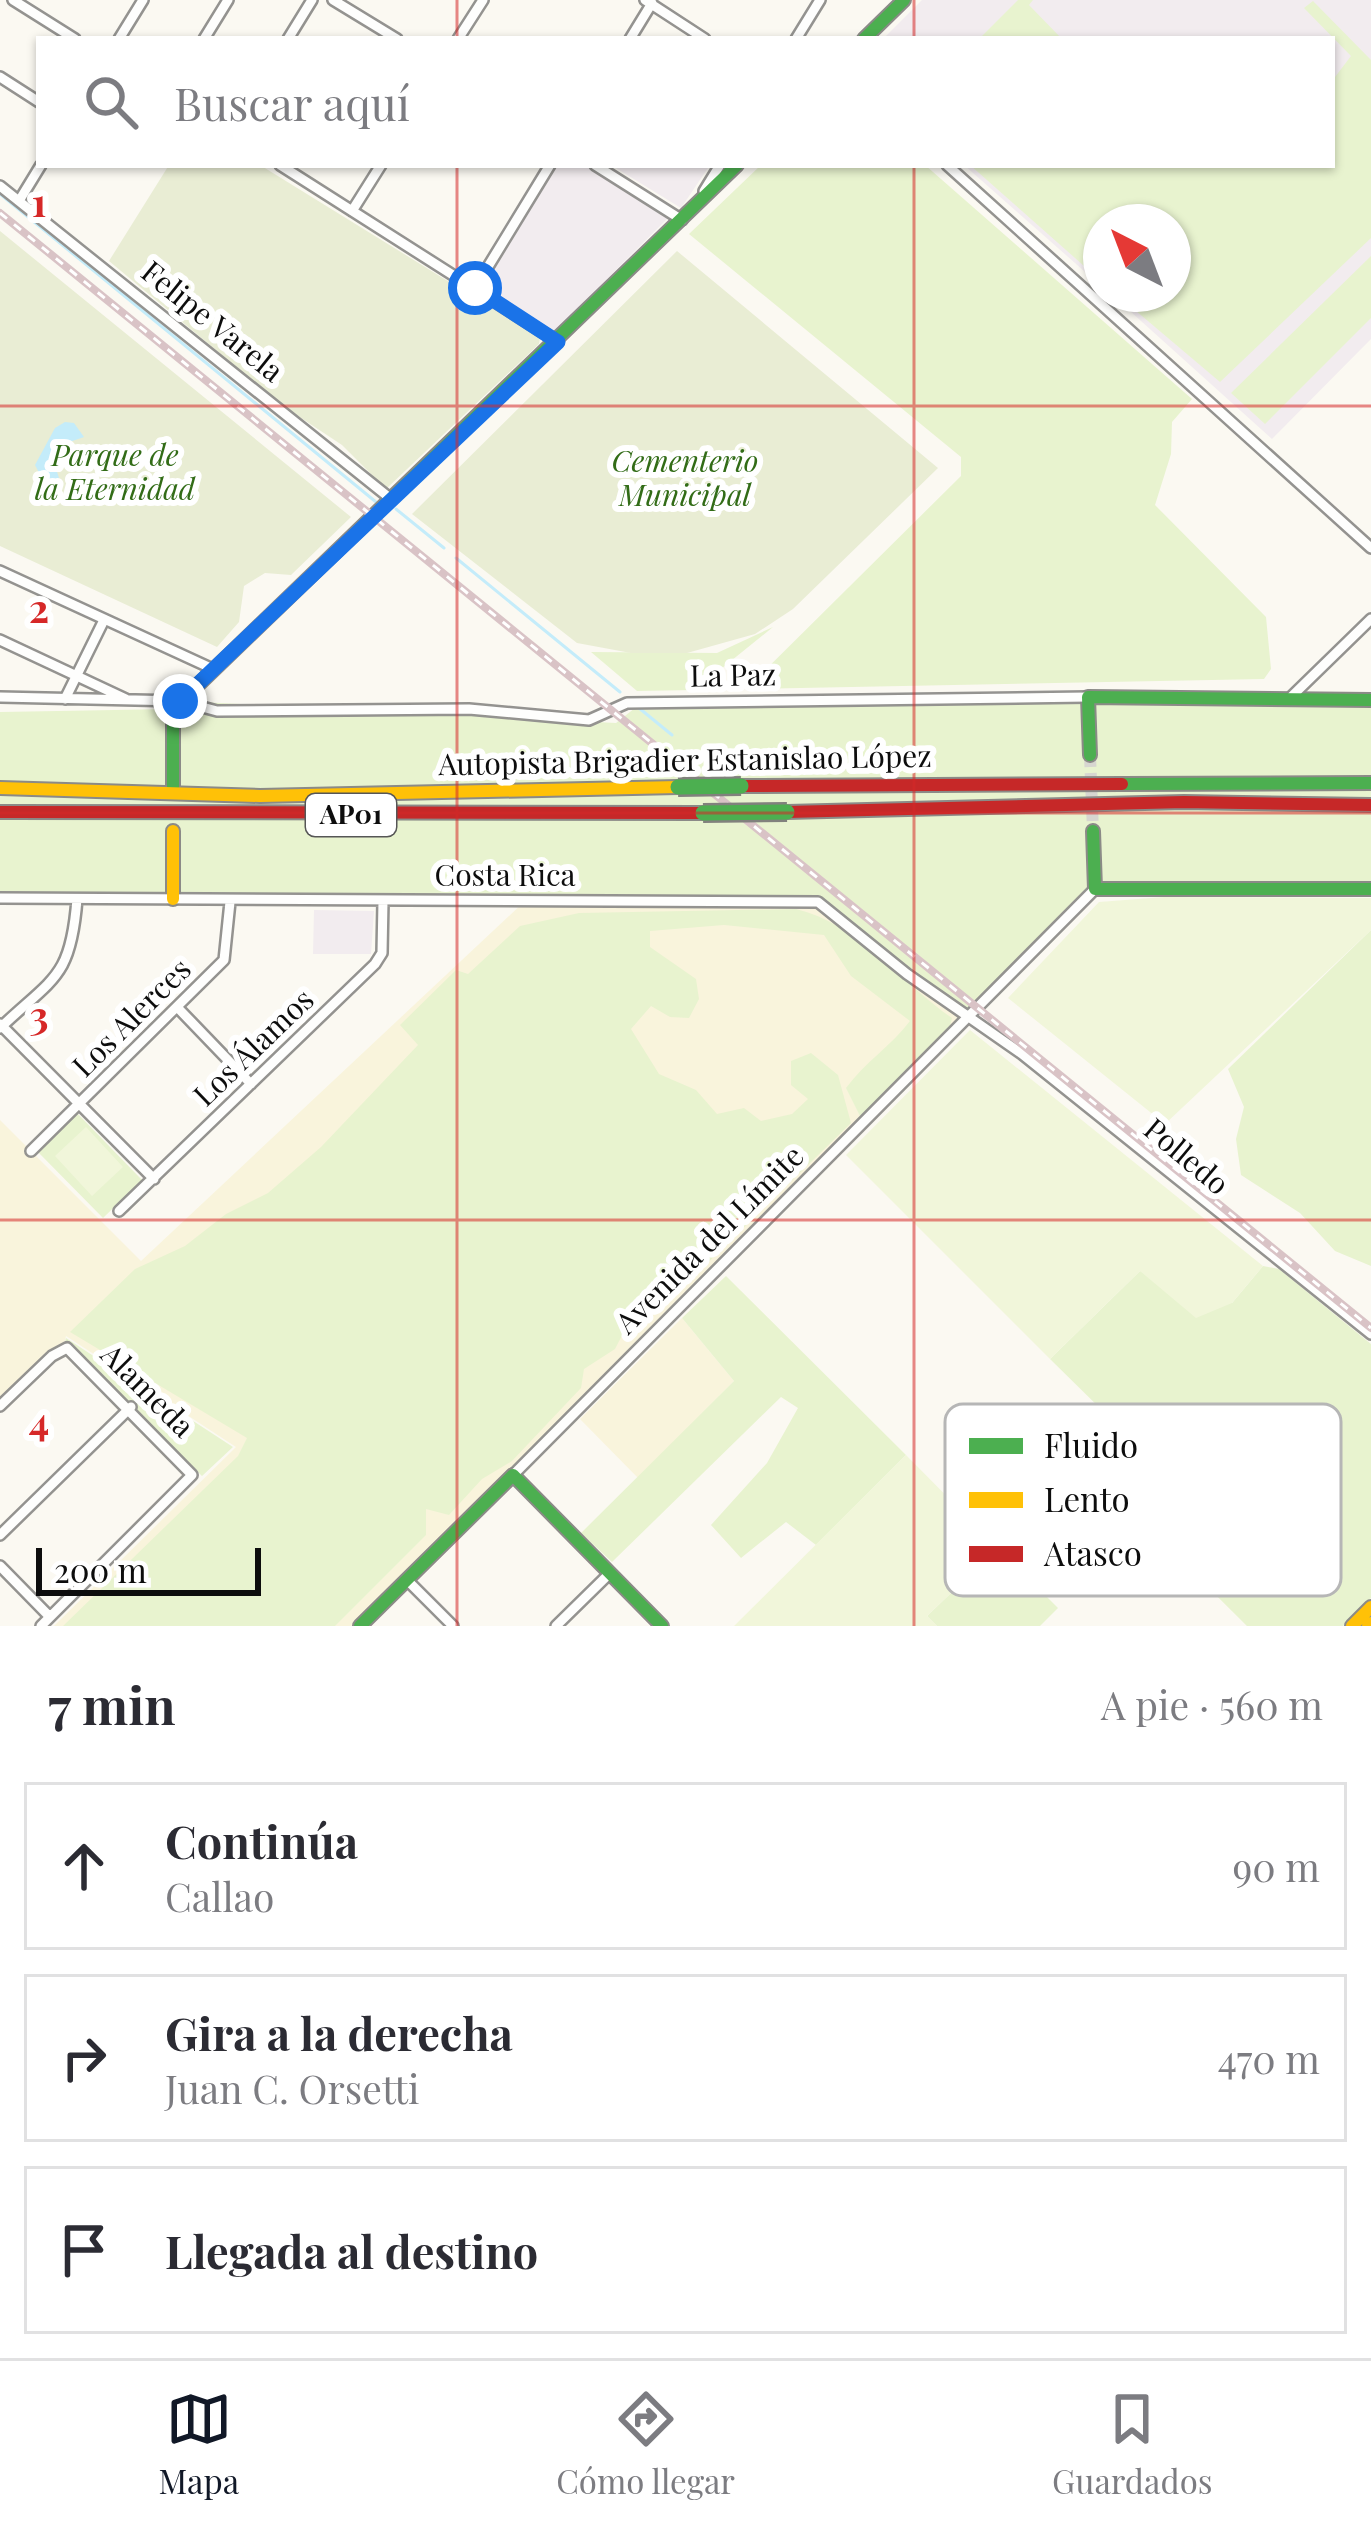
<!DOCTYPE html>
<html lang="es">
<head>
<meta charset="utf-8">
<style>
	body { margin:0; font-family:"Playfair Display",serif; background:#f7f7f7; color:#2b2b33 }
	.compass { position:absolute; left:1083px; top:204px; width:108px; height:108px; border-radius:50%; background:#fff; box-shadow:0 3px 9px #0004; rotate:318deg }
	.scale { position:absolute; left:36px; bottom:30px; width:225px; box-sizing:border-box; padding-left:12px; border:6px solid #0d0d0d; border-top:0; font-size:33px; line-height:42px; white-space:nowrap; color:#0d0d0d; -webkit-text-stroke:9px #fff; paint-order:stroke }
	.stop { position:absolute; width:36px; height:36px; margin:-27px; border:9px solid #1a73e8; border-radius:50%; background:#fff }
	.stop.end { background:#1a73e8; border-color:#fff; box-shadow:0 3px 12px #0008 }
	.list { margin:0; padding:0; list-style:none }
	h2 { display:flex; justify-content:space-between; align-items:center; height:156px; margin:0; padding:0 48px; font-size:51px }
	h2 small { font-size:39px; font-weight:400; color:#7c7c81 }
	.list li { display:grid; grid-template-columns:78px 1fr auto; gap:36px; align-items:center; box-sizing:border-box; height:168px; margin:0 24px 24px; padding:0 24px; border:3px solid #e1e1e2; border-radius:0px }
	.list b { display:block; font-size:45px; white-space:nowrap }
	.list p { margin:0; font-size:39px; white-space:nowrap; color:#7c7c81 }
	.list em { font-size:39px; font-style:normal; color:#7c7c81 }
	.icon { flex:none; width:66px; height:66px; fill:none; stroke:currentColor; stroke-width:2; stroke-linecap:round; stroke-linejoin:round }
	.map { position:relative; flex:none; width:1371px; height:1626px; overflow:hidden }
	.search { position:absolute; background:#fff; box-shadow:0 3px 9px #0004; left:36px; right:36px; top:36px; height:132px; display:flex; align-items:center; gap:30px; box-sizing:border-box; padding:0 42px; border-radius:0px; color:#7c7c81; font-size:45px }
	.sheet { height:732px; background:#fff }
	nav { display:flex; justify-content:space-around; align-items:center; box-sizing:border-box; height:168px; border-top:3px solid #e1e1e2; background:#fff; font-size:33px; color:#7c7c81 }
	nav a { display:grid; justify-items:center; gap:6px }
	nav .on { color:#111827 }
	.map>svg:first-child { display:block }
</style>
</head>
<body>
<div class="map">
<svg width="1371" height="1626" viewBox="0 0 1371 1626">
	<rect width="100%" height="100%" fill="#fbf9f2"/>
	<path fill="#f2ecef" d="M922,0h449v339l-99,100 -161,-145h62v-72h-72v64l-137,-121h368v-126h-449z
		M556,165h28l86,51 -115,115 -74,-46z
		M611,165h99l-29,43z
		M314,910l60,1 -3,43h-58z"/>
	<path fill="#f9f4dc" d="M806,899l164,119 -610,608h-306l182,-179 -170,-111 -3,13 -63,57v-286l141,141 385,-361z
		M682,1318l52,63 -96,97 -58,-59z"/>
	<path fill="#e8f3cf" d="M1018,0h15l-4,5 33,34h-83z
		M1313,1l58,59v178l-151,144 -104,-88h57v-72h-72v59l-131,-116h362v-84l19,-25 -47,-48z
		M761,165h164l267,234 -20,23 -1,32 -16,51 111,112 5,52 -7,10 -518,10 215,-213v-19l-272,-223z
		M1371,256v62l-106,106 -34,-31z
		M773,627l-78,63 -58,1 -46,-39 126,1z
		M1088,697l283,3v189h-276l-125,129 -164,-119 -806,-1v-186l172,-3 8,-8 436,22 19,-15 32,-4z
		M796,909c61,14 105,74 156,109l-4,16 -87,84 -15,-30c20,-27 44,-41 64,-67l-59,-45 -27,-41 -100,-10 -74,6v16l46,32 3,20 -10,19 -19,-1 -19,-11 -20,23 28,45 37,16 21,24 27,-6 17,13 31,-7 16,-15 -17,-14v-24l20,-8 27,22 13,48 -164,160 -56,35 -16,31 -31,20 -3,19 -69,73 -30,18 -33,36 -23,-6v26l-91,91h-272l175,-170 9,-18 -177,-106 65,-63 50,-23 41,-32 42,-21 53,-46 97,-102 -18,-20 56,-55 12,4 52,-48 59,-13z
		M1371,930v336l-36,-15 -35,-38 -59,-38 -5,-36 8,-32 -16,-38z
		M77,1113l65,67 -39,38 -65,-66z
		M1263,1266l16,3 92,75v254l-28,28h-96l-171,-170 36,-36 -62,-61 90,-88 92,32z
		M726,1276l180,179 -90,90 -30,-23 -45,36 -30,-33 56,-62 31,-55 -17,-11 -169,165 -31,-29 153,-152 -52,-63z
		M66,1338l167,109 -31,29 -130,-129 -8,-2z
		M998,1548l60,60 -18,18h-103l-10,-10z"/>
	<path fill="#e9edd4" d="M169,165h91l280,173 -1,6 -153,145 -44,-44 -59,-39 -174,-145z
		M0,231l351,286 -60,58 -26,-2 -21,13 -5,36 -22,25 -217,-101z
		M677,251l261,217 -145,141 -38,25 -68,19h-56l-54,-10 -165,-129z"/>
	<path fill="#f1f6da" d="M1164,897l207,1v32l-206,194 -157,-126 91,-96z
		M970,1030l293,236 -31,37 -36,15 -56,-47 -90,88 -204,-204z
		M86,1127l37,40 -31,29 -37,-40z
		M906,1455l92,93 -71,68 10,10h-203z"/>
	<path fill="#c4ecfa" d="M65,422l9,1 10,14 -29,10 -3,9 7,22 -15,4 -9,-17 20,-37z"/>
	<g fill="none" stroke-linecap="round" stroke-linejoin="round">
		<path stroke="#c4ecfa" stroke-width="3" d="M0,194l376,308
			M396,509l48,39
			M456,558l164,134
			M639,708l33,27"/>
		<path stroke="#d7d6d0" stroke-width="12" stroke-dasharray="12 6" stroke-linecap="butt" d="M1090,755l3,76"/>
		<defs>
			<path id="street" d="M13,0l62,39
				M333,0l64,39
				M645,0l60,39
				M119,39l24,-39
				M204,39l24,-39
				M288,39l24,-39
				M458,39l25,-39
				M630,39l22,-36
				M796,39l24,-39
				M0,77l39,25
				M280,165l278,177
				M595,165l87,55
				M947,165l424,383
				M0,186l391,313
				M704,191l16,-26
				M19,201l22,-36
				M352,211l29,-46
				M475,288l75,-123
				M0,571l213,98
				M0,640l126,59
				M1292,696l79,-77
				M0,697l180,4 37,10 252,-2 120,11 38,-17 461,-6
				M65,699l39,-79
				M0,898l818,4 89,72 115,80 349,280
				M177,1007l74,77
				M0,1024l154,155
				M0,1028c54,-51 71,-50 77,-129
				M31,1151l193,-191 6,-58
				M119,1211l256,-247 7,-11 1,-52
				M0,1406l52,-50 15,-8 125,127 -151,151
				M513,1475l582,-586
				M0,1535l131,-128
				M0,1566l50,51
				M407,1580l46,46
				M556,1626l54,-53"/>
			<path id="fast" d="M864,39l40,-39
				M1090,755l-2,-58 283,3
				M1122,784l249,-1
				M173,787v-78l564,-544
				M1093,831l2,58h276
				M360,1626l153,-151 149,151"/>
			<path id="slow" d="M0,788l260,8 418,-9
				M173,831v68
				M1352,1626l19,-19
				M1368,1626l3,-3"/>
			<path id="jam" d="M741,786l381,-2
				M0,812l703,1
				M787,812l397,-10 187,3"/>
		</defs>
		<use href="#street" stroke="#949390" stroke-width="14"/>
		<use href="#fast" stroke="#8b8a87" stroke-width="16"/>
		<use href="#slow" stroke="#8b8a87" stroke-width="16"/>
		<use href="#jam" stroke="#8b8a87" stroke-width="16"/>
		<use href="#street" stroke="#fefefd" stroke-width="9"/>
		<use href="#fast" stroke="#4caf50" stroke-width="12"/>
		<use href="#slow" stroke="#ffc107" stroke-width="12"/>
		<use href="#jam" stroke="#c62828" stroke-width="12"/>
		<defs>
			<path id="rail" d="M0,213l1371,1115"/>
		</defs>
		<use href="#rail" stroke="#d9c3c6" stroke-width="8"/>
		<use href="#rail" stroke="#fff" stroke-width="3" stroke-dasharray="9" stroke-linecap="butt"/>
		<defs>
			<path id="fast-bridge" d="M678,787l63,-1
				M703,813l84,-1"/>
		</defs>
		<use href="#fast-bridge" stroke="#81817d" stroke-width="20" stroke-linecap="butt"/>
		<use href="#fast-bridge" stroke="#4caf50" stroke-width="15"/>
	</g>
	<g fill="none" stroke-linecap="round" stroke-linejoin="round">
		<path stroke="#1a73e8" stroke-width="15" d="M180,701l378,-359 -83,-54"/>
	</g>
	<path fill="none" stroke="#d62828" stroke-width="3" stroke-opacity="0.55" d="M457,0v39M914,0v39M457,165v1461M914,165v1461M0,406h1371M0,813h1371M0,1220h1371"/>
	<g text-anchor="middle" stroke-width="12" stroke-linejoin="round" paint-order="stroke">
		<rect fill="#fff" stroke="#565656" stroke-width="3" x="306" y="794" width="90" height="42" rx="9"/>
		<g font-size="27" font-weight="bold" fill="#0d0d0d">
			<text x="351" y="824">AP01</text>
		</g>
		<g font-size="30" fill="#0d0d0d" stroke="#fff">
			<text transform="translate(212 322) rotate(39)" y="10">Felipe Varela</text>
			<text transform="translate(733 676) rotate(-1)" y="10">La Paz</text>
			<text transform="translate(685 761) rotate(-1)" y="10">Autopista Brigadier Estanislao López</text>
			<text x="505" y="886">Costa Rica</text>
			<text transform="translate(132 1018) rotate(-45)" y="10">Los Alerces</text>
			<text transform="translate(254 1048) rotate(-44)" y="10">Los Álamos</text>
			<text transform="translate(1186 1157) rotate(40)" y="10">Polledo</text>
			<text transform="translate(710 1240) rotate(-45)" y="10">Avenida del Límite</text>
			<text transform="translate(147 1391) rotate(45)" y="10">Alameda</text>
		</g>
		<g font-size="30" font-style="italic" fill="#326c17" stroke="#fff">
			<text x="115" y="466">Parque de<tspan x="115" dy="34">la Eternidad</tspan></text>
			<text x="685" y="472">Cementerio<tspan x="685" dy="34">Municipal</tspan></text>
		</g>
	</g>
	<rect x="945" y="1404" width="396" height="192" rx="18" fill="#fff" stroke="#b6b6b6" stroke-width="3"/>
	<rect x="969" y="1438" width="54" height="16" fill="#4caf50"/>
	<rect x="969" y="1492" width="54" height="16" fill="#ffc107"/>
	<rect x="969" y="1546" width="54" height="16" fill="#c62828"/>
	<g font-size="33" fill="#0d0d0d">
		<text x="1044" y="1458">Fluido</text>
		<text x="1044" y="1512">Lento</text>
		<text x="1044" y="1566">Atasco</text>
	</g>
	<g font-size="39" text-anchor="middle" font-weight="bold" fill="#d62828" stroke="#fff" stroke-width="12" stroke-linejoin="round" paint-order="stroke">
		<text x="39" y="217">1</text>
		<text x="39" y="623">2</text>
		<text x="39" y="1030">3</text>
		<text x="39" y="1436">4</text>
	</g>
</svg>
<svg class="compass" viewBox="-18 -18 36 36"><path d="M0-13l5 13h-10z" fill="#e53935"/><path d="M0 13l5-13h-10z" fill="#7c7c81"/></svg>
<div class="scale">200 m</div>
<div class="stop" style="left:475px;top:288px"></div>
<div class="stop end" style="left:180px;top:701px"></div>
<div class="search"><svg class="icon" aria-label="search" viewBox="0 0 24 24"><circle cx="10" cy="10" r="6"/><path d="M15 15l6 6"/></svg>Buscar aquí</div>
</div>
<section class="sheet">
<h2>7 min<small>A pie · 560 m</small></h2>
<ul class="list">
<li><svg class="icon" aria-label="ahead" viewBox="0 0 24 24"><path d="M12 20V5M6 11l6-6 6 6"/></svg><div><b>Continúa</b><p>Callao</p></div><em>90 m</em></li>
<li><svg class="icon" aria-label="right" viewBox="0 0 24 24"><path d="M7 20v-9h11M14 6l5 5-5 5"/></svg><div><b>Gira a la derecha</b><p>Juan C. Orsetti</p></div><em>470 m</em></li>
<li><svg class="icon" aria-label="arrive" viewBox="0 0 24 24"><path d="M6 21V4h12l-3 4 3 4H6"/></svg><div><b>Llegada al destino</b></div></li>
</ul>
</section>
<nav>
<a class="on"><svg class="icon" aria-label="map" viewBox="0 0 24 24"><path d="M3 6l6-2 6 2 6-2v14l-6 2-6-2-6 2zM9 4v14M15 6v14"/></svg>Mapa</a>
<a><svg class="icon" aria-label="directions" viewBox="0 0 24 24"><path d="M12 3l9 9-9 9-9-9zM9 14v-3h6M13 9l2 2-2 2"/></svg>Cómo llegar</a>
<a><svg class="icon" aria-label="saved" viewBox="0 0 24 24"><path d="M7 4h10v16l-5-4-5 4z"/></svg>Guardados</a>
</nav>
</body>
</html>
